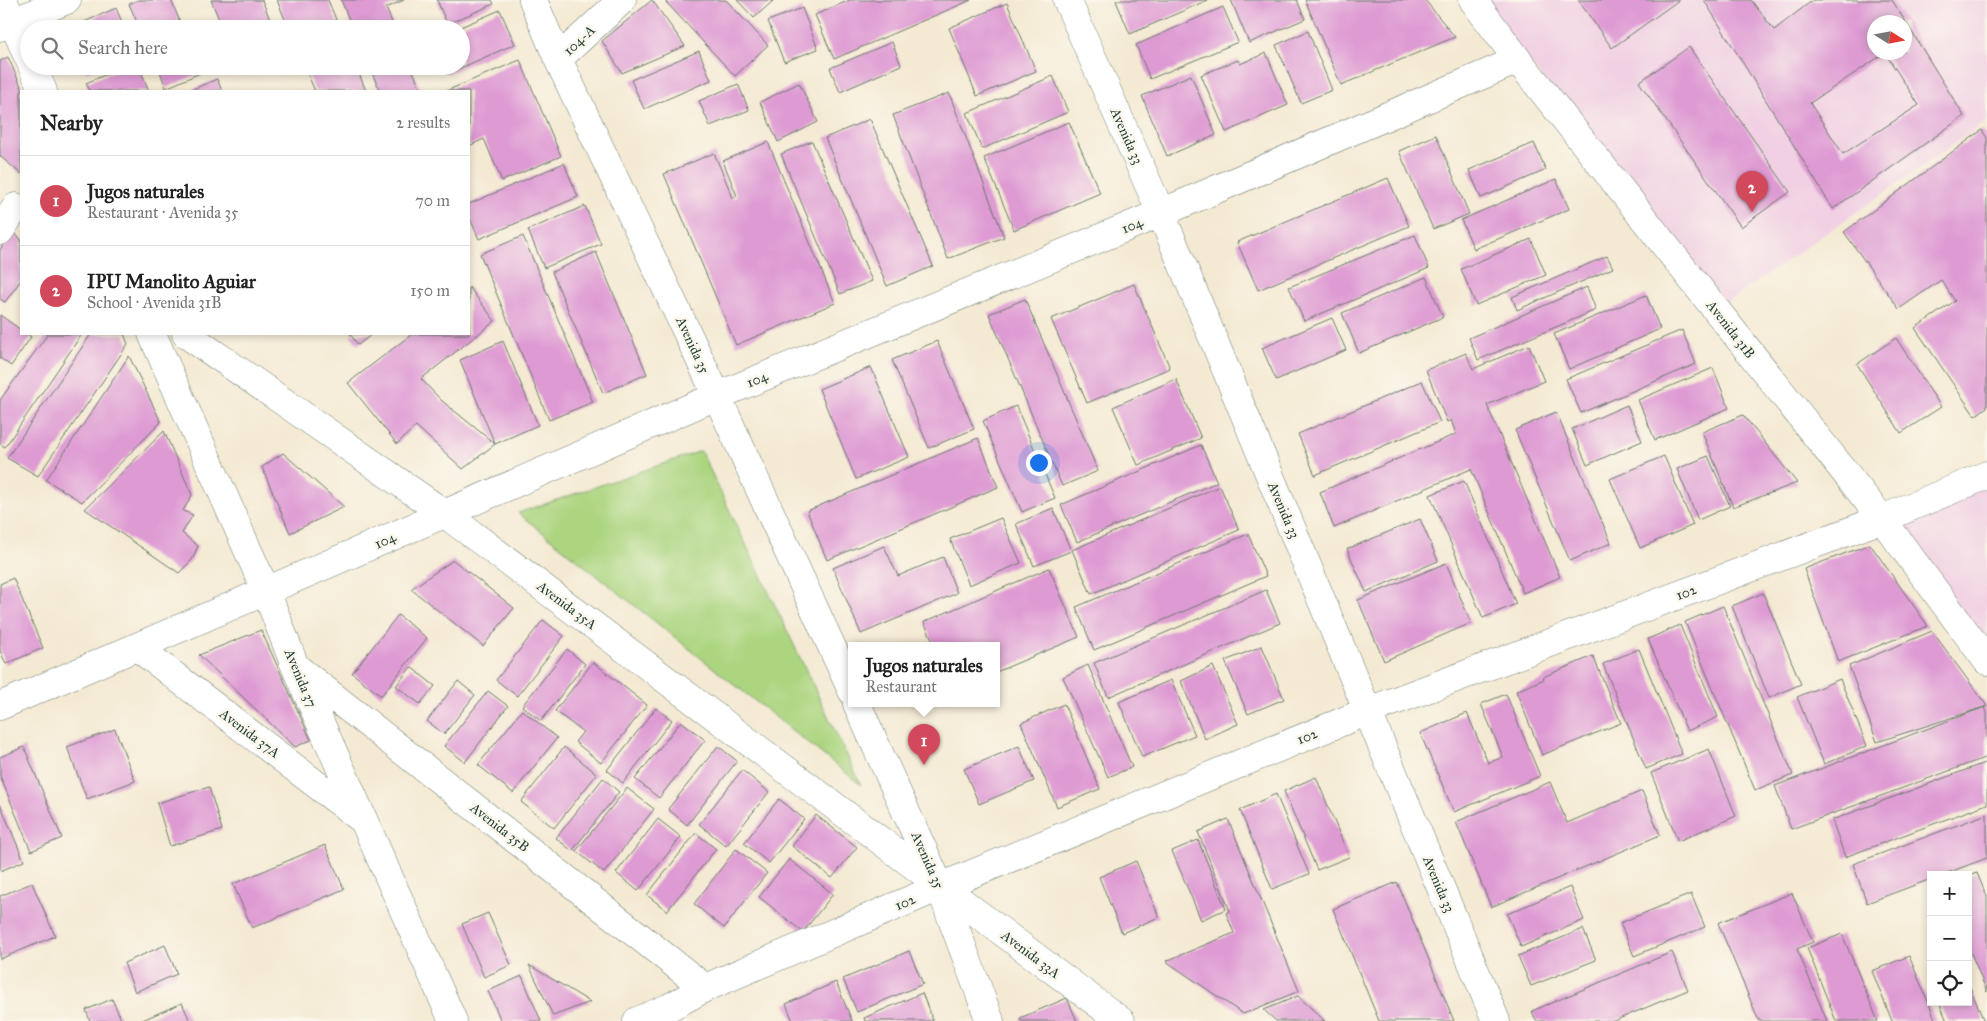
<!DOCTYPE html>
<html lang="en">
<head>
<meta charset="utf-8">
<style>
	body { margin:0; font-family:"IM FELL Great Primer",serif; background:#f6f6f6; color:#222 }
	.controls { position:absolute; right:15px; bottom:15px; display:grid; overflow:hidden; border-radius:0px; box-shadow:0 2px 8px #0003 }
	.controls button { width:45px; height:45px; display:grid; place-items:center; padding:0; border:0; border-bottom:1px solid #e0e0e0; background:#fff; color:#222; font:25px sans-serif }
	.compass { position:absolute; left:1867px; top:15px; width:45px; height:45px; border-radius:50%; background:#fff; box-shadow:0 2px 8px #0003; rotate:101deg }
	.you { position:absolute; left:1038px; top:462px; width:18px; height:18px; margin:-12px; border:4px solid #fff; border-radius:50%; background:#1a73e8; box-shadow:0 0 0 8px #1a73e833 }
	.badge { display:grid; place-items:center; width:32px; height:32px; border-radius:50%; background:#d1495b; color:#fff; font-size:16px; font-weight:700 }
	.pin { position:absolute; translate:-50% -41px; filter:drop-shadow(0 1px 2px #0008) }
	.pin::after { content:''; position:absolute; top:26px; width:18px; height:15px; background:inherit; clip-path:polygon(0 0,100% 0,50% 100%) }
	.popup { position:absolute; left:848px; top:642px; width:152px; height:65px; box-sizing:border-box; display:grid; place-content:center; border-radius:0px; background:#fff; filter:drop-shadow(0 1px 4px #0005); font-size:16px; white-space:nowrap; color:#767676 }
	.popup b { font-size:19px; color:#222 }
	.popup::after { content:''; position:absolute; left:50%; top:100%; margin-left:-10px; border:10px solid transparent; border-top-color:#fff }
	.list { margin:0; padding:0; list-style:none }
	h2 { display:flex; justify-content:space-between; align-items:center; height:65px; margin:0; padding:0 20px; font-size:21px }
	h2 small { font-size:16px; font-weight:400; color:#767676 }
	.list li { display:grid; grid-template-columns:32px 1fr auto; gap:15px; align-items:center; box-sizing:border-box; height:90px; padding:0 20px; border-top:1px solid #e0e0e0 }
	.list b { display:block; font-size:19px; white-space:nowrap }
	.list p { margin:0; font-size:16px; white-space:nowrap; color:#767676 }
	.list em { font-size:16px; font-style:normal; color:#767676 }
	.icon { flex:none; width:28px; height:28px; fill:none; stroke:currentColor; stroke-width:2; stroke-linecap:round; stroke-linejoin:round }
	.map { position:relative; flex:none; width:1987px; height:1021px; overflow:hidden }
	.search { position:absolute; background:#fff; box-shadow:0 2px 8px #0003; left:20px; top:20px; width:450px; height:55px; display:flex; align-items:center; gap:12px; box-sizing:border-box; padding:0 18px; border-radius:28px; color:#767676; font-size:19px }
	.panel { position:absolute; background:#fff; box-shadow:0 2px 8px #0003; left:20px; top:90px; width:450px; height:245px; border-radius:0px }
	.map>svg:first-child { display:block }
</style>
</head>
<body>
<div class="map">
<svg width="1987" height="1021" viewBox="0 0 1987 1021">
	<rect width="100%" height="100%" fill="#fbf7ec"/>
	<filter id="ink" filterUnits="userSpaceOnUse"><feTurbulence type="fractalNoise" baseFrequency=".02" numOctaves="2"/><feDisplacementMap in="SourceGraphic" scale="10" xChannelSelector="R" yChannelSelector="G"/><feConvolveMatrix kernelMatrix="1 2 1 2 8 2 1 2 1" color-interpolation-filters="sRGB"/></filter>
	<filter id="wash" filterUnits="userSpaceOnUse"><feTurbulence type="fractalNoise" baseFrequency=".0096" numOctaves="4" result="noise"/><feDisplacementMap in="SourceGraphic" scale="20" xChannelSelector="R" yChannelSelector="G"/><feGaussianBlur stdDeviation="1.12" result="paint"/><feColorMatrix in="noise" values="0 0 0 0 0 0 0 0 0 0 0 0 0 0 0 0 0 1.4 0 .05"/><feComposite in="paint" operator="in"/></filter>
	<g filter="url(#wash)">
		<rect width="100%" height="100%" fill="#f4ead3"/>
		<path fill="#f1d0e3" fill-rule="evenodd" d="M1478,0h509v121l-261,182zM1874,22h30v30h-30z
			M1987,475v186l-105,-142z"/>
		<path fill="#acd580" stroke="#66895a" d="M701,451l160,334 -343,-272z"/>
		<g id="blocks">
			<path fill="#de9ad3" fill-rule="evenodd" d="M138,0h33l12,29h-43l-11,-25z
				M211,0h51l12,29h-51z
				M277,0h51l12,29h-51z
				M341,0h63l-18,8 9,21h-42z
				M437,0h55l2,4 -47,20z
				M652,0l33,46 -63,27 -20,-32z
				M664,0h62l42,45 -33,31z
				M737,0h37l-20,18z
				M850,0h121l-137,59 -19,-44z
				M1117,0h91l-78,34 -14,-33z
				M1231,0h66l8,19 -56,24z
				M1305,0h120l30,37 -114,48z
				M1578,0h101l-67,48z
				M1704,0h47l23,30 39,-30h79l72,116 -131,93zM1874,22h30v30h-30zM1885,53l34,52 -76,49 -33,-51z
				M1007,3l29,68 -59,25 -28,-68z
				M1223,7l15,35 -88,37 -14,-34z
				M116,8l9,21h-57z
				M802,8l16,41 -34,13 -16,-41z
				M500,10l15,34 -68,30 -3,-8h17v-37h-5z
				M1308,31l24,59 -31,13 -25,-58z
				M892,42l9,23 -61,27 -10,-24z
				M1689,47l101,145 -49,35 -102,-145z
				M699,51l12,29 -67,29 -13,-29z
				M1266,53l22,52 -62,27 -25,-57 37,-15 2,4z
				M8,57l15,34h-2v83l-21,-18v-95z
				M520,60l41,96 -59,25 -18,-42 -15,7v-55h-23z
				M84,66h16l-14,6z
				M126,66h13l10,25h-59l-4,-8z
				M158,66h58l-50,22z
				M304,66h52l10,25h-51z
				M369,66h42l9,22 -7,3h-33z
				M1191,75l25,60 -49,21 -25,-60z
				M1053,76l15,36 -86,37 -15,-36z
				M217,79l5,12h-34z
				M799,83l19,39 -40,20 -18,-40z
				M738,84l11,26 -39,16 -11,-25z
				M949,93l55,144 -56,22 -55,-144z
				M870,119l63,147 -46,20 -62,-148z
				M1069,122l31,71 -86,37 -30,-72z
				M1982,130l5,8v269l-12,9 -60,-88 40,-27 -14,-21 -42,29 -55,-77z
				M1436,135l33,79 -36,15 -34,-78z
				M812,141l60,140 -32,13 -59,-140z
				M768,142l67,161 -99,42 -72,-171 50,-21 19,45 4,-2 -14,-35z
				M1534,143l12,27 -65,28 -12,-28z
				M564,163l14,34 -99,42 -10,-23v-12z
				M1388,178l21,48 -151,64 -21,-48z
				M1556,179l13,30 -95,40 -13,-29z
				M585,206l16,38 -57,24 -16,-38z
				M12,232l9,7v41l-16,22 -5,-3v-49z
				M1415,235l14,33 -125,53 -15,-34z
				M523,236l70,166 -44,18 -69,-166z
				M1531,239l15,36 -70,30 -15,-36z
				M596,252l51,122 -44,19 -51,-121z
				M1607,256l6,12 -96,42 -5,-13z
				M1426,277l17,40 -84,36 -17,-40z
				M1134,284l36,84 -83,35 -36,-84z
				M469,287l26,34 -74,58 20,21 54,44 -32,25 -47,-43 -19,18 -49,-61 64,-49h57z
				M1587,287l9,23 -118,50 -9,-22z
				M1646,295l14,34 -91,40 -15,-35z
				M1025,299l73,172 -36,15 -73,-172z
				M0,315l21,15v4h6l4,3 -20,29 -11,-8z
				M1332,318l14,32 -70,30 -14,-32z
				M1682,330l14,34 -115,49 -15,-34z
				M48,334h34l-77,113 -5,-3v-44z
				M91,334h33l4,10 -90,132 -31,-18z
				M350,334h22l-14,11z
				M1896,338l45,69 -40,26 -44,-69z
				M503,341l35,84 -43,19 -35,-84z
				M937,341l37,88 -45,19 -37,-88z
				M1529,345l15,36 -57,24 73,172 -37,16 -52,-124 -137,59 -14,-36 136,-58 -5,-14 -4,2 -21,-52 40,-17 7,16z
				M129,356l32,66 -79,80 -36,-22z
				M871,367l38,90 -53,22 -37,-90z
				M1713,368l16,40 -74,32 -17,-40z
				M1176,379l25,59 -63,27 -25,-58z
				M1422,381l18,41 -125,53 -17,-41z
				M1627,405l15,36 -55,24 -15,-36z
				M1016,406l39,92 -33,14 -39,-91z
				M1556,412l55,131 -41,18 -55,-131z
				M1743,415l54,68 -64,24 -31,-75z
				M164,431l28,64 -9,16 10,4 -11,18 16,13 -6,14 -13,13 -94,-64z
				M978,438l20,49 -171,73 -20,-49z
				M1201,445l16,37 -140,60 -16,-37z
				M283,453l61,54 -54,26 -28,-66z
				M1664,456l29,69 -53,23 -30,-69z
				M1708,456l22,50 -32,14 -21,-51z
				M1464,481l52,123 -33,14 -53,-123z
				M1220,486l19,44 -148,64 -19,-44z
				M1053,508l18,43 -37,15 -18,-42z
				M1001,518l20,45 -52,22 -19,-46z
				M1420,519l18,42 -72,31 -19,-43z
				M1248,534l18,42 -172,74 -18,-43z
				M1870,544l58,82 -90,36 -34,-93z
				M884,546l14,30 45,-19 14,36 -96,41 -28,-66z
				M453,560l61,48 -31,38 -72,-57z
				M1446,563l25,60 -87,38 -26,-61z
				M1049,568l30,69 -83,35v-26h-61l-11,-24z
				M13,578l30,70 -37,16 -6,-13v-67z
				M1266,590l14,33 -172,74 -14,-34z
				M1763,593l38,91 -32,14 -37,-92z
				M1723,606l70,169 -38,15 -70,-168z
				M398,615l29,23 -46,58 -29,-23z
				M543,620l21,16 -47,60 -21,-16z
				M1680,625l38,92 -31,14 -39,-92z
				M261,630l50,110 -16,7 -96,-92z
				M1932,631l55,75 -110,36 -28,-76z
				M1262,646l22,53 -36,15 -23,-53z
				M567,649l18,15 -44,57 -19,-15z
				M1639,649l43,105 -36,15 -43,-105z
				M1593,656l28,67 -79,32 -26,-64 28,-12 -1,-2z
				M593,662l54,43 -46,58 -26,-21 8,-10 -28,-21z
				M1088,665l44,102 -24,10 -45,-100z
				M1213,666l25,58 -33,15 -24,-58z
				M411,667l24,19 -15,18 -24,-18z
				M1840,679l27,67 -43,18 -27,-67z
				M1171,680l24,55 -53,22 -23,-55z
				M458,681l17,14 -31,39 -17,-13z
				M488,691l20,15 -43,56 -21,-16z
				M1506,694l34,82 -86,36 -34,-79 47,-20 21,50 15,-6 -22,-53z
				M1064,704l36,85 -43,18 -36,-84z
				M1985,707l2,6v44l-196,72 -16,-43z
				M656,708l16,12 -49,63 -16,-13z
				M522,710l35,28 -44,55 -35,-28z
				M681,721l24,19 -46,58 -24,-19z
				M115,729l20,52 -48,18 -20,-52z
				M718,746l19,15 -50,64 -19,-16z
				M1019,746l15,35 -55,23 -15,-35z
				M24,747l38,91 -31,13 -31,-75v-19z
				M564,747l33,27 -43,54 -33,-26z
				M1709,749l27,67 -58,25 -27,-68z
				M1987,762v42l-142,53 -13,-37z
				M742,770l27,22 -43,54 -27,-22z
				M1316,777l33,80 -32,13 -33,-79z
				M603,778l16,14 -47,59 -16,-13z
				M1550,782l17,41 75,-32 18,44 -169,72 -35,-85z
				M209,787l13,43 -52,16 -13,-43z
				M627,788l27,21 -50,64 -28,-22z
				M1276,794l33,80 -37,15 -32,-79z
				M779,799l25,20 -35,44 -25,-20z
				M0,804l24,57 -24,10z
				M1987,814v44l-45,17h-11v4l-64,24 -14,-39z
				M816,815l41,32 -25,31 -40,-32z
				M658,819l23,18 -43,54 -22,-18z
				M1228,819l71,172 -56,23 -77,-53 68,-28 -8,-20 4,-2 -32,-79z
				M696,833l20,16 -49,62 -20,-16z
				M1198,840l28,69 -25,11 -29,-69z
				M325,845l19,44 -92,39 -19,-44z
				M736,849l31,24 -43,55 -30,-24z
				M789,859l44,35 -30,38 -44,-35z
				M1136,861l23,56 -37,16 -23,-56z
				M1977,873l10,24v95l-19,-46v-70z
				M1397,882l57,139h-75l-46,-112z
				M32,883l23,53 -55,23v-63z
				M1570,887l14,33 -63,27 -14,-33z
				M1792,893l21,49 -16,7 30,72h-68l-41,-98z
				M1691,894l14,33 -71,29 -14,-33z
				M488,913l23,52 -27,12 -22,-53z
				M1583,929l13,31 -65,26 -13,-30z
				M1842,934l36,87h-42l-29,-73z
				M165,945l12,29 -42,18 -11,-29z
				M909,951l14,33 -66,28 -14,-33z
				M1672,952l16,38 -74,31h-78l-4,-10z
				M1909,956l27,65h-44l-20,-50z
				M529,965l61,37 -37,14z
				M522,976l19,45h-40l-13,-30z
				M836,982l16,39h-59l-7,-17z
				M1968,983l16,38h-37l-8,-19h29z
				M922,993l11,28h-68l-1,-3z
				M1298,996l27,25h-49l-12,-11z
				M1067,998l10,23h-56l-1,-3z
				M112,999l10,22h-32l-4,-11z
				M182,1003l8,18h-50z"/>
		</g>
	</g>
	<g filter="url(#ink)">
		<use href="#blocks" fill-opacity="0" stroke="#6a7a6c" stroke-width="1"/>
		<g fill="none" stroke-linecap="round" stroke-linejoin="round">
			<defs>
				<path id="minor" d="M3,0l26,59
					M533,0l25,59 159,337 135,295
					M1067,0l94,213 335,808
					M1473,0l45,60 364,459 105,142
					M0,27l67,-27
					M558,59l64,-59
					M32,66l11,25
					M0,231l16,-24
					M152,334l114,257 29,75 158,355
					M186,334l259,180 676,507
					M137,647l223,171
					M297,668l408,320
					M857,704l83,183 50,134
					M0,706l717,-310 444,-183 357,-153
					M637,1021l31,-13 37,-20 235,-101 428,-176 514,-192 105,-44"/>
			</defs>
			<use href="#minor" stroke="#6a7a6c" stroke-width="29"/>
			<use href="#minor" stroke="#fff" stroke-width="28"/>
		</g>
	</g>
	<g text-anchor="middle" stroke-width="5" stroke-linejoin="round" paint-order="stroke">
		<g font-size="14" fill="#1f3d34" stroke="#fbf7ec">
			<text transform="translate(579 40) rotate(-43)" y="5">104-A</text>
			<text transform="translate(1127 136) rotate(66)" y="5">Avenida 33</text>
			<text transform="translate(1132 225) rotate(-22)" y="5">104</text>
			<text transform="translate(1731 329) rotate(52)" y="5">Avenida 31B</text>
			<text transform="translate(693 345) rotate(65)" y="5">Avenida 35</text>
			<text transform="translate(757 379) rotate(-22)" y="5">104</text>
			<text transform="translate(1284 510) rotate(67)" y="5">Avenida 33</text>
			<text transform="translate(385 540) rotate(-24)" y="5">104</text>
			<text transform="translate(1686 592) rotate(-21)" y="5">102</text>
			<text transform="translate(567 605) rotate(37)" y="5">Avenida 35A</text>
			<text transform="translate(301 678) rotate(67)" y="5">Avenida 37</text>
			<text transform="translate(250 733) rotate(37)" y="5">Avenida 37A</text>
			<text transform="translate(1307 736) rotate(-22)" y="5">102</text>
			<text transform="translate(500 827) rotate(38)" y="5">Avenida 35B</text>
			<text transform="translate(928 860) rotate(66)" y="5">Avenida 35</text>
			<text transform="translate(1439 884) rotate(67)" y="5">Avenida 33</text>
			<text transform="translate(905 902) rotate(-23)" y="5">102</text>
			<text transform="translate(1031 954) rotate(37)" y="5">Avenida 33A</text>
		</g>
	</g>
</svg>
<div class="controls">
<button>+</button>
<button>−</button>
<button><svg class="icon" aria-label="locate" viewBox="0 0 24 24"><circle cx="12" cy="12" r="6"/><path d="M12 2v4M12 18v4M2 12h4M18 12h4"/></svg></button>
</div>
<svg class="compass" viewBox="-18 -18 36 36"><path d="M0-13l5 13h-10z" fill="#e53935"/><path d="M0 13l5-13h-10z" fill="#767676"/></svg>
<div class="you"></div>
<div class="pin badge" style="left:924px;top:765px">1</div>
<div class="popup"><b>Jugos naturales</b>Restaurant</div>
<div class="pin badge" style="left:1752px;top:212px">2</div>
<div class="search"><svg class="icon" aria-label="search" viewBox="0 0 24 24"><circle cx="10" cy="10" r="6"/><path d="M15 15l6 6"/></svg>Search here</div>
<section class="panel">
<h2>Nearby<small>2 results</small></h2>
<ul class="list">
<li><span class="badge">1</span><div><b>Jugos naturales</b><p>Restaurant · Avenida 35</p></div><em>70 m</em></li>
<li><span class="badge">2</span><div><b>IPU Manolito Aguiar</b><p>School · Avenida 31B</p></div><em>150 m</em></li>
</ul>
</section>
</div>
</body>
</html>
